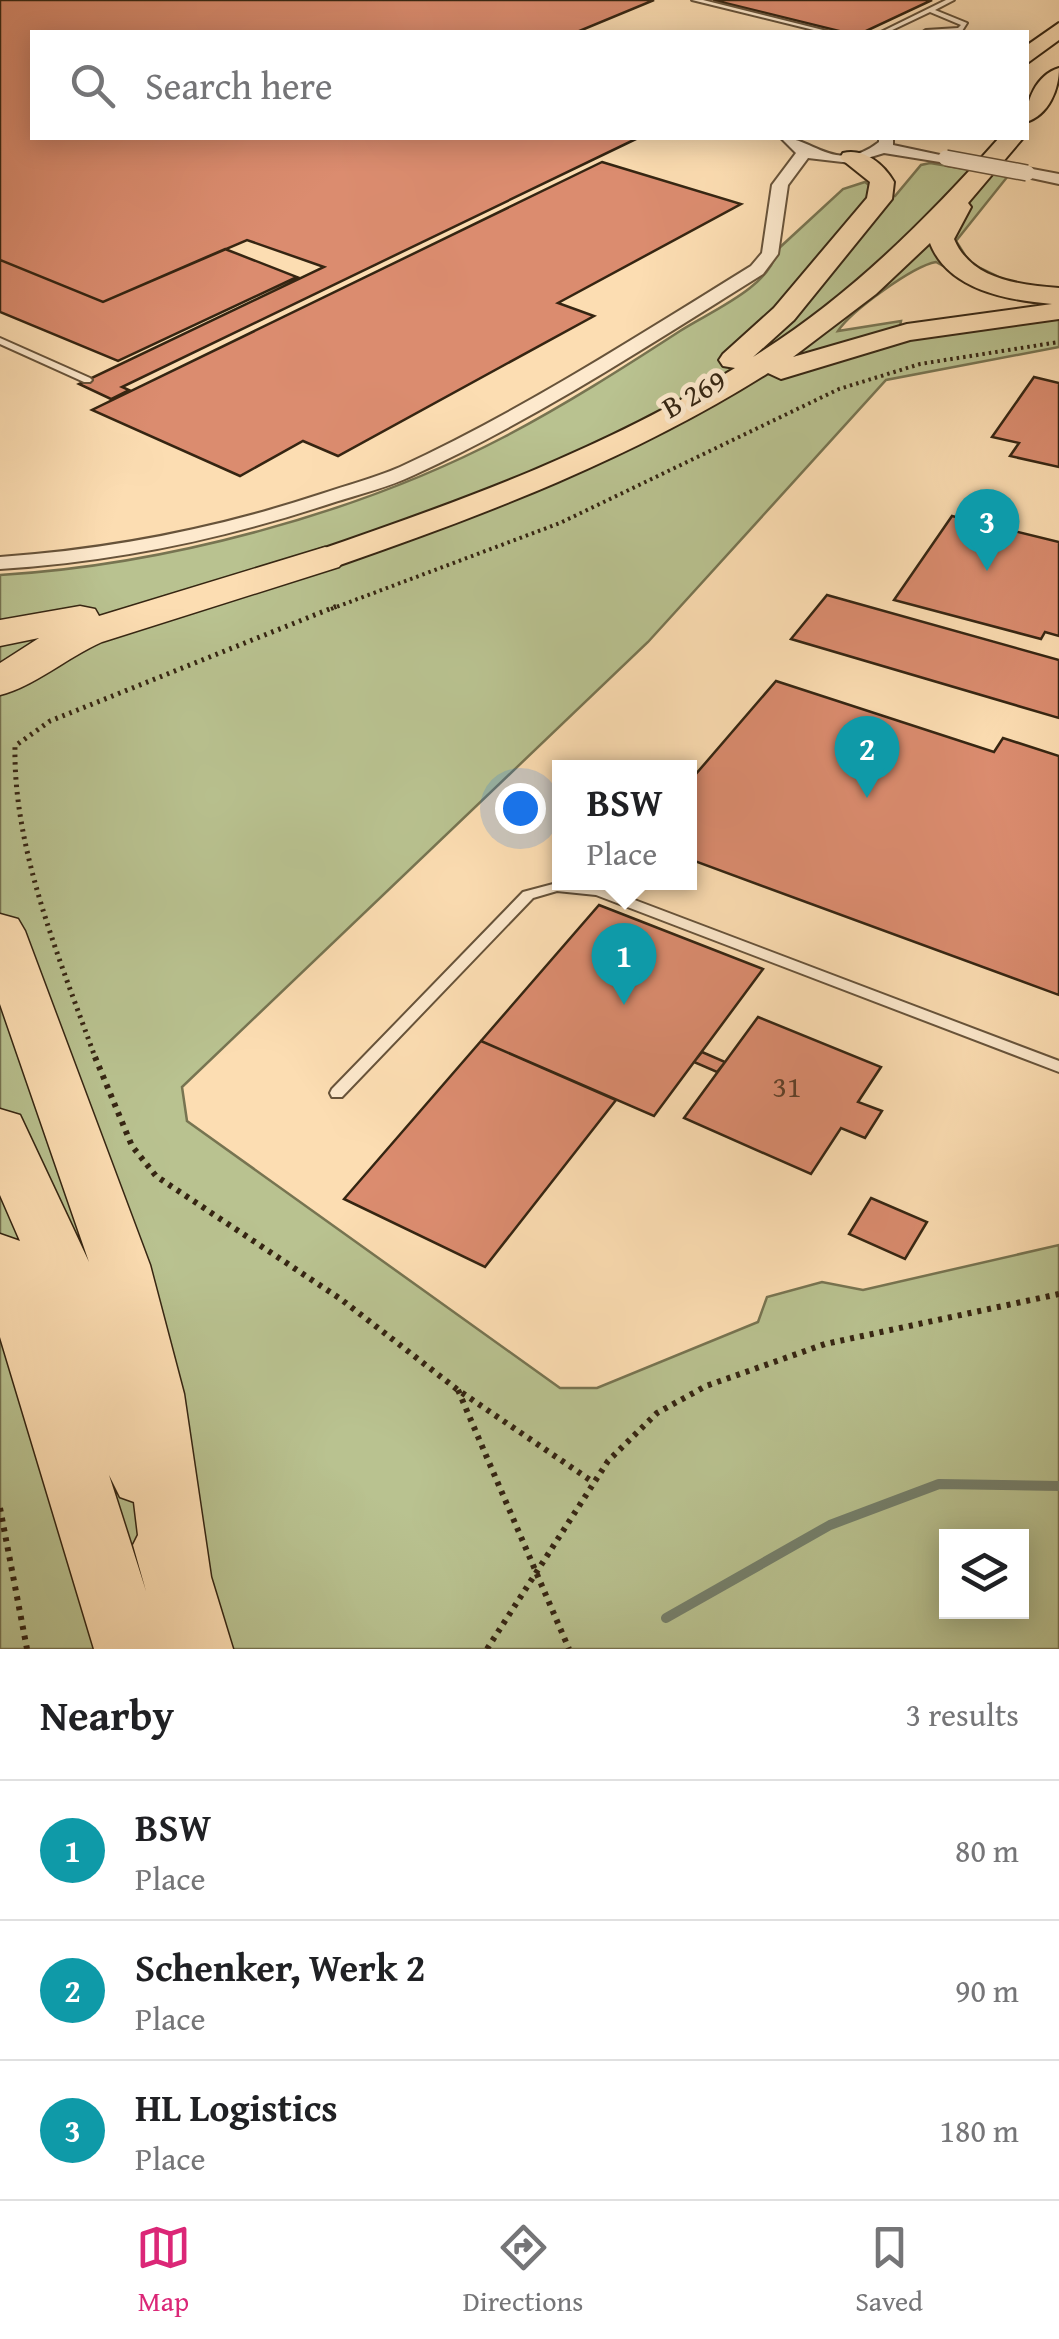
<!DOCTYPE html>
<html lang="en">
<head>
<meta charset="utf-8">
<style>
	body { margin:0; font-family:"Gentium Book Plus",serif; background:#f2f2f2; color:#202124 }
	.controls { position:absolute; right:30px; bottom:30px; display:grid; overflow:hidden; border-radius:0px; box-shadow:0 5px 25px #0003 }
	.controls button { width:90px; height:90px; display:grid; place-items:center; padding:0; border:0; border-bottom:2px solid #e0e0e0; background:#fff; color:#202124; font:50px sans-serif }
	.you { position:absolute; left:520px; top:808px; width:35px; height:35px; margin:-25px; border:8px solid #fff; border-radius:50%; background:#1a73e8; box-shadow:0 0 0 15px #1a73e833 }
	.badge { display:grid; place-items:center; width:65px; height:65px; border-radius:50%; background:#db2777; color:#fff; font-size:32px; font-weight:700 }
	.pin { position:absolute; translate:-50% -82px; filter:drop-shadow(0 2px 5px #0008) }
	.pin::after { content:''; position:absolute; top:52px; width:35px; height:30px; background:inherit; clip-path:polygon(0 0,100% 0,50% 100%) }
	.popup { position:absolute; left:552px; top:760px; width:145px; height:130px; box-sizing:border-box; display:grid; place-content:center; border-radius:0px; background:#fff; filter:drop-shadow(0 2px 8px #0005); font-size:32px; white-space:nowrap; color:#757577 }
	.popup b { font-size:38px; color:#202124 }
	.popup::after { content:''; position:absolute; left:50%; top:100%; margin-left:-20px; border:20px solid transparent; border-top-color:#fff }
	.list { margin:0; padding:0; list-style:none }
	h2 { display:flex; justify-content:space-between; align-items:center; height:130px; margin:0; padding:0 40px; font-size:42px }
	h2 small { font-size:32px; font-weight:400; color:#757577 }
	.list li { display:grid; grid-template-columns:65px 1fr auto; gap:30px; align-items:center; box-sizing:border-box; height:140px; padding:0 40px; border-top:2px solid #e0e0e0 }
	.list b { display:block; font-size:38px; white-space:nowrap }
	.list p { margin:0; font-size:32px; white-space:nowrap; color:#757577 }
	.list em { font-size:32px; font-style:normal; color:#757577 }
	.icon { flex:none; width:55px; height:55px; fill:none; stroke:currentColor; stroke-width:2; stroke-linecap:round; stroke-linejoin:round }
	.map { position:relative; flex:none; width:1059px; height:1649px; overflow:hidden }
	.search { position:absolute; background:#fff; box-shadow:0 5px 25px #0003; left:30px; right:30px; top:30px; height:110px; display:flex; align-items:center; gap:25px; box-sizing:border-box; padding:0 35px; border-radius:0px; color:#757577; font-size:38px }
	.sheet { height:550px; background:#fff }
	nav { display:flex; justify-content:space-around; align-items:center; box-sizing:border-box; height:140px; border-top:2px solid #e0e0e0; background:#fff; font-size:28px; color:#757577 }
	nav a { display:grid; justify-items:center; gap:5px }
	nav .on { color:#db2777 }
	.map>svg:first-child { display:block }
</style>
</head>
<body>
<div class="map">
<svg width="1059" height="1649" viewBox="0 0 1059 1649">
	<rect width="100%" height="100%" fill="#fcddb2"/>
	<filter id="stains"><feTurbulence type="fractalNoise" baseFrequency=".002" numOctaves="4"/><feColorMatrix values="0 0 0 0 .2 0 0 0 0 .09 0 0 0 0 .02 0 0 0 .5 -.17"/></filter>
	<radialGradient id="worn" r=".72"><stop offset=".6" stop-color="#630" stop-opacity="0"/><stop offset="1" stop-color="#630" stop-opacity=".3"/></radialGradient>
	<path fill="#b9c290" stroke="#777451" stroke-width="2.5" fill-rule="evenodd" d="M930,163l78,13 -52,65 14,22 37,18 -31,3 -40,-22c-23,4 -85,49 -98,69l63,-10 -4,20 162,-24v30l-173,33 -238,262 -466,445 5,34 373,267h37l161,-66 9,-25 55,-15 41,8 196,-45v404h-1059v-1074c165,-10 357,-61 504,-138 61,-32 119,-69 176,-106 29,-19 91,-44 97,-81l66,-61 22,-7 4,3 -2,12 28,-1 26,-31zM946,1536h76v76h-76z"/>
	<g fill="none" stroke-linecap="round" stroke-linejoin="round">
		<path stroke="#75806c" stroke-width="10" d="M666,1618l164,-93 109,-41 120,2"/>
	</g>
	<path fill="#db8c6f" stroke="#352512" stroke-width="2.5" d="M0,0h654l-77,32h-545v106h606l-516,249 7,3 -18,9 -32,-15 245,-117 -77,-27 -144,62 -103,-42z
		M713,0h219l-68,32h-21z
		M602,162l139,42 -183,99 36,13 -256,140 -35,-15 -63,35 -148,-66z
		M225,249l72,28 -179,84 -118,-49v-52l103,42z
		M1034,377l25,6v84l-49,-11 9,-13 -27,-6z
		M952,516l107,26v94l-14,-4 -4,7 -147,-39z
		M827,595l232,65v58l-268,-79z
		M776,681l218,71 9,-14 56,18v239l-370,-136v-77z
		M599,905l164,64 -109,147 -173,-75z
		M758,1017l123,50 -23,35 24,9 -17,27 -24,-10 -30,46 -127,-56z
		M481,1041l135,59 -131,167 -141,-68z
		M702,1052l23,10 -8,10 -23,-10z
		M871,1198l56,24 -22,37 -56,-25z"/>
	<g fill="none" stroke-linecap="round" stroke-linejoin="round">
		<defs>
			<path id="service" d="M692,0h11l128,32h-9z
				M946,0h8l-19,10 32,13 -5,8 -39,1 3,-2 32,-2 3,-3 -31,-13 -42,20h-7z
				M0,338l90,40 2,2 -2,2h-6l-84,-38z
				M557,883l46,5 456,173v11l-463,-177 -39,-4 -24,7 -191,199h-10l-2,-4 2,-4 191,-197z"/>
			<path id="minor" d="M781,138c31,-2 55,38 98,4v-4h14v7l61,13 -8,5 -62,-10 -33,10 -43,-5 -20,27 -10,69 -15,20c-114,71 -227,145 -349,201 -25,12 -53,19 -79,27 -111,37 -219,60 -335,67v-12c111,-8 215,-28 321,-63 26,-9 54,-16 79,-27 123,-57 236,-130 351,-201l11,-13 10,-68 24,-32z
				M1027,168l32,6v10l-37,-8 -3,-3z"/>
			<path id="primary" d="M1059,23v17l-33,24v-18z
				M1059,68c0,21 -10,47 -33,54 0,-21 10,-47 33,-54z
				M999,138h24l-55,65 3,4 -17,32c17,41 66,46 105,49v31l-149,21 -129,39 -13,-6c-135,85 -281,141 -431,193h-24l-5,-7 5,-7c146,-50 290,-102 422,-184l-12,-2 -4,-6 4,-6 51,-46 93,-110 3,-16 -30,-24 3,-5c22,-5 41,12 51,29l-2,17 -98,121 -41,37c95,-59 172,-136 246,-219zM930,243c18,47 77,57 122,61l-145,20 -114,33 83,-63z"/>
			<path id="motorway" d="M325,547l14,4 6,8 -6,8 -237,75c-34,15 -69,45 -102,53v-32l39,-25 -39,8v-26l80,-14 15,3 4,7z
				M0,914l18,5 7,12 125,334 34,129 27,183 22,72h-139l-94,-312v-103l20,7 -20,-46v-86l20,6 69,147 -89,-258zM109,1475l11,22 14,5 4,33 -5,10 13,46z"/>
		</defs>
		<use href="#service" stroke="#67533a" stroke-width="4"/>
		<use href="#minor" stroke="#67533a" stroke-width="4"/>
		<use href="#primary" stroke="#352512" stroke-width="4"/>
		<use href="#motorway" stroke="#352512" stroke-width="3"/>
		<path stroke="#352512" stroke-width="4" stroke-dasharray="2.5 4" stroke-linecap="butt" d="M331,609l229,-86 279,-134 81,-25 139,-22"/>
		<path stroke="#352512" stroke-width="5" stroke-dasharray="2.5 5" stroke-linecap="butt" d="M96,1060c-35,-98 -83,-209 -81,-314l35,-25 287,-115"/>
		<path stroke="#352512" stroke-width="6" stroke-dasharray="4 6" stroke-linecap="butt" d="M95,1057l37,89 24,30 186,124 116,90 135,92
			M458,1390l111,259
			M0,1508l27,141
			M487,1649l121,-188 49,-48 49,-27 119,-42 234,-50"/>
		<use href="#service" fill="#fde9cd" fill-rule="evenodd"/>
		<use href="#minor" fill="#fde9cd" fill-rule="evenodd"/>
		<use href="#primary" fill="#fcddb2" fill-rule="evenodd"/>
		<use href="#motorway" fill="#fcddb2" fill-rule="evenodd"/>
		<defs>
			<path id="minor-bridge" d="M946,158l81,15"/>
		</defs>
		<use href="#minor-bridge" stroke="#67533a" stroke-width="18" stroke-linecap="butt"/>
		<use href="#minor-bridge" stroke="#fde9cd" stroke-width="15"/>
	</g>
	<g text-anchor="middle" stroke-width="10" stroke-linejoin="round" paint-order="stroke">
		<g font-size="30" fill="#352512" stroke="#fde9cd">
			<text transform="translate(694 394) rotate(-29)" y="10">B 269</text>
		</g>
		<g font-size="30" fill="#5e3f29">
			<text x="787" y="1097">31</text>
		</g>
	</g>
	<rect width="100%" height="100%" filter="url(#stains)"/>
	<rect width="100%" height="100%" fill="url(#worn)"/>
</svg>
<div class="controls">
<button><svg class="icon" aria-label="layers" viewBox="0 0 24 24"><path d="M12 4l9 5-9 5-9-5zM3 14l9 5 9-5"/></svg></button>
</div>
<div class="you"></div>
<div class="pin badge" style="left:624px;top:1005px;background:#0f9aa8">1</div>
<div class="popup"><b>BSW</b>Place</div>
<div class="pin badge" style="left:867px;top:798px;background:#0f9aa8">2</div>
<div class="pin badge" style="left:987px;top:571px;background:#0f9aa8">3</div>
<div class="search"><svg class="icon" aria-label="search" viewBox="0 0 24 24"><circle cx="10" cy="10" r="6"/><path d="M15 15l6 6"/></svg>Search here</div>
</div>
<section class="sheet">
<h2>Nearby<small>3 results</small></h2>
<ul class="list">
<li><span class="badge" style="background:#0f9aa8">1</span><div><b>BSW</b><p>Place</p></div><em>80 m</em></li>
<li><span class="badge" style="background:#0f9aa8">2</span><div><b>Schenker, Werk 2</b><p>Place</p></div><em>90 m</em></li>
<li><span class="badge" style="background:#0f9aa8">3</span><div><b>HL Logistics</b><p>Place</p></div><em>180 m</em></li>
</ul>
</section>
<nav>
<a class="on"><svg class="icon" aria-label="map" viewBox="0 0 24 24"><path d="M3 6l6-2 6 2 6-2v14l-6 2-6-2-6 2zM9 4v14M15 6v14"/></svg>Map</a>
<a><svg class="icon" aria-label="directions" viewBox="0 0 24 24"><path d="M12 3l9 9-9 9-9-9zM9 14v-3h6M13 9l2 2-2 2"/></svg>Directions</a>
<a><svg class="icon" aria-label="saved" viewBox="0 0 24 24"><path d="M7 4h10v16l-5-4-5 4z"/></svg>Saved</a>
</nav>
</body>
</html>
